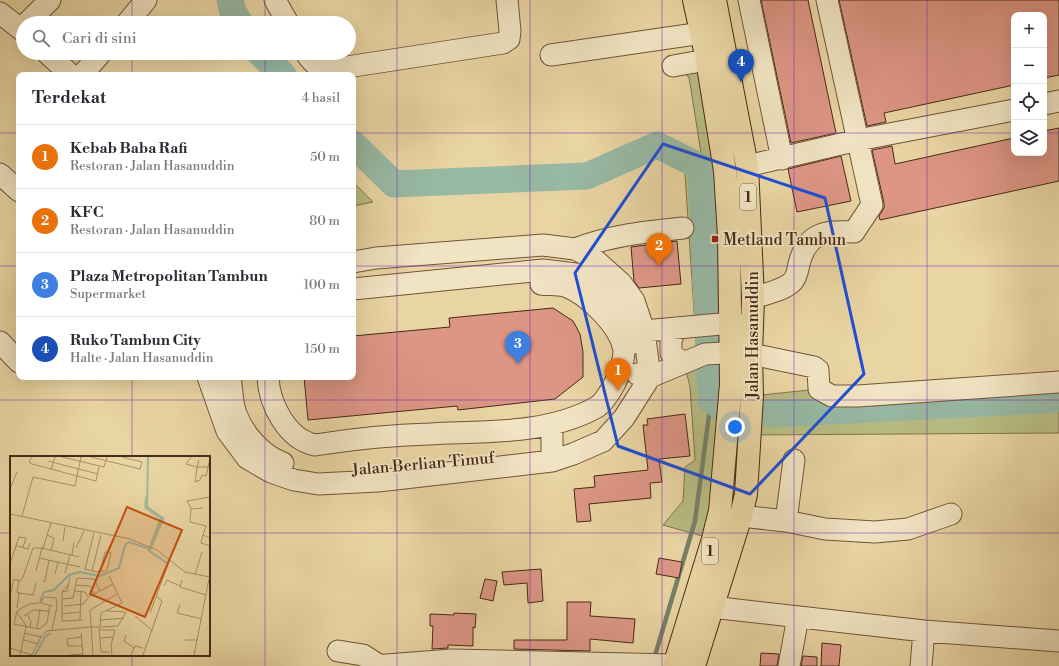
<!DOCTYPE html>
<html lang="id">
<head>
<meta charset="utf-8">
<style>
	body { margin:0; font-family:"Libre Bodoni",serif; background:#f7f7f7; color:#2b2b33 }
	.controls { position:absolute; right:12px; top:12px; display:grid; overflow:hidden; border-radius:8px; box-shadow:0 4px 16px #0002 }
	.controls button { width:36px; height:36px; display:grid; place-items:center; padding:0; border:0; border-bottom:1px solid #e1e1e2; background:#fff; color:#2b2b33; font:20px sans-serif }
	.you { position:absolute; left:735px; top:427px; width:14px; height:14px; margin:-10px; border:3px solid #fff; border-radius:50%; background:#1a73e8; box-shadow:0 0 0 6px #1a73e833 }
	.badge { display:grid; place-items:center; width:26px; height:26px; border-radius:50%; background:#7c3aed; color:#fff; font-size:13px; font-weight:700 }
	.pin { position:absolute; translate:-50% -33px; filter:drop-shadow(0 1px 2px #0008) }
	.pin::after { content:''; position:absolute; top:21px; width:14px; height:12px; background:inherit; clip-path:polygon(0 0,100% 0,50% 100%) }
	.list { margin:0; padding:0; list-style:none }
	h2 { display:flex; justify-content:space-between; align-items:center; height:52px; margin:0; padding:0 16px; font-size:17px }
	h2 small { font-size:13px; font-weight:400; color:#7c7c81 }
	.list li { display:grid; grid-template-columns:26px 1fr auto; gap:12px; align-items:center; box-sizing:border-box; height:64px; padding:0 16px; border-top:1px solid #e1e1e2 }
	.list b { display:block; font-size:15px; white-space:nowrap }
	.list p { margin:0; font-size:13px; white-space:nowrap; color:#7c7c81 }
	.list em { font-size:13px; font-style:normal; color:#7c7c81 }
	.icon { flex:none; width:22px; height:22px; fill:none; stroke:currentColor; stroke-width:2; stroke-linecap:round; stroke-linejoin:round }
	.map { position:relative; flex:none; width:1059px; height:666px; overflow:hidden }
	.search { position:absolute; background:#fff; box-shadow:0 4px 16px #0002; left:16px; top:16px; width:340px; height:44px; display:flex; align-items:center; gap:10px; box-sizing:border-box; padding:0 14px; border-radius:22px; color:#7c7c81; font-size:15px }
	.panel { position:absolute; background:#fff; box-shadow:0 4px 16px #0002; left:16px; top:72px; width:340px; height:308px; border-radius:8px }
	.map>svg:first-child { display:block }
</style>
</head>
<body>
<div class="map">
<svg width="1059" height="666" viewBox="0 0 1059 666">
	<rect width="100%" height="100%" fill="#e9d5a3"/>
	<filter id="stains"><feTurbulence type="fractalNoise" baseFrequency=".005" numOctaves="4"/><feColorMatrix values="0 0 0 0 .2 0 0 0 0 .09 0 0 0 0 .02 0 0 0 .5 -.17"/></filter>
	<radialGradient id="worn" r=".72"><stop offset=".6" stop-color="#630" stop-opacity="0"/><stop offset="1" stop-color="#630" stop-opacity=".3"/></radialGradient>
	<path fill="#b8bd84" stroke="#80744c" d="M707,60l40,106 4,161 -56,-1 -11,-167 17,-6 -12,-76 -16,-11z
		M353,182l20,20 -20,4z
		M731,354l-18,185 -50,-14 20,-24 2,-34 10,-7 -5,-73 -6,-25z
		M1059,382v51l-309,2 2,-39 67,-7z"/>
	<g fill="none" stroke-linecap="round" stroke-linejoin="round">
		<path stroke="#77806b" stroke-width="4.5" d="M654,659l41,-138 16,-121"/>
		<path stroke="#97b9a4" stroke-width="27" d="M230,0l3,12 7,11
			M260,53l23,22
			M353,144l41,40 193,-8 70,-31 44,22 10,233 16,11 46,3 286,-15"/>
	</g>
	<path fill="#dd9686" stroke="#472a15" d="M761,0h47l28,133 -45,10z
		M839,0h220v75l-15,3v-63h-30v70l-130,28 2,9 -19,4z
		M1059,128v53l-179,39 -1,-4 5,-8v-5l-12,-53 20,-4 3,18 119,-26v15h30v-22z
		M841,156l10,45 -54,11 -9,-43z
		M677,241l4,43 -42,4 -5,-7 -3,-34z
		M553,308l20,13 7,13 3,18v25l-28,22 -97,11 -1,-4 -149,14 -4,-43h49v-41l97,-9 -1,-9z
		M685,414l5,42 -31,3 3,23 -12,1 1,15 -62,6 2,17 -14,1 -3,-33 21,-2 -1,-11 54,-6 -5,-45h5l-1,-6z
		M659,558l23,4 -3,16 -23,-4z
		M541,569l2,32 -15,2 -1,-20 -23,2 -2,-13z
		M485,579l12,2 -4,20 -13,-3z
		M567,602h24l-1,14 45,3 -2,24 -43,-4v12l-76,-2v-9h53z
		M454,613l22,1 -1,14 -2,-1v19l-25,-1v3l-16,1 1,-23h-3v-12l24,1z
		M822,643l19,2 -2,21h-18z
		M761,653l18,1 -2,12h-17z
		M803,656l14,1v9h-16z"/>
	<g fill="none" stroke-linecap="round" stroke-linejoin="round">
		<defs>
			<path id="minor" d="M275,0l13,23
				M749,0l33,159
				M0,13l23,18
				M27,23l23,-23
				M127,23l19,-23
				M47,53l24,22
				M306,53c8,13 13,15 28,16l169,-26 6,-4 1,-8 -3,-31
				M551,55l151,-22
				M673,66l34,-6
				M82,75l19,-22
				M1044,104l15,-3
				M747,166l111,-26 156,-30
				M0,174l19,17
				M575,249c37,-14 70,-17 108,-21
				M353,289l190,-19 41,5 24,16 21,35 4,17
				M753,298c12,-4 28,-7 38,-15 5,-4 7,-13 8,-19 8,-32 26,-33 55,-32l18,-27 -45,-205
				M632,327l12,4 77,-7 26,2
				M676,328l-5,12v13l3,4 10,5
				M0,342l19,20
				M637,374l13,3 55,-23 19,-1 27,1 63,13 4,3 1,19 13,7h26l201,-14
				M208,377l19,54 20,27 24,14 23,8 24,4 60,-3 174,-20 21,-7 30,-13 21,-23 26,-41 -6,-46 -10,-30 -13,-18 -28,-25 -18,-9 -32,-4 -167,13 -23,4
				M230,377c2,12 2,27 6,37 8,21 26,41 47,49
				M268,377c1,27 19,62 47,68 38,-6 76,-10 114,-11 56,-3 118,1 168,-27 8,-5 14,-17 18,-24 4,-8 9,-23 9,-32 -3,-25 -37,-57 -59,-65 -7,-2 -17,-1 -24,-2
				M552,425v36
				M741,516l45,5 39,8 50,3 33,-3 43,-15
				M786,521l8,-61
				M711,607l213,24 135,10
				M338,651l25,4 17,11
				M374,666l78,-6 222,5
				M789,666l9,-49
				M921,666l3,-35"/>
			<path id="highway" d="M674,666l39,-127 7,-28 11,-127 -2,-148 -4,-65 -18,-111 -13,-60
				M694,666l47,-150 5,-22 6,-98 -1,-42 2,-56 -6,-132 -32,-166"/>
		</defs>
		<use href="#minor" stroke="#705538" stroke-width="23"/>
		<use href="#highway" stroke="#472a15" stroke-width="24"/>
		<use href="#minor" stroke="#f1e4c3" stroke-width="21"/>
		<use href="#highway" stroke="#e9d5a3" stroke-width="22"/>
	</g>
	<path fill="none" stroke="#1d4ed8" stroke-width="3" stroke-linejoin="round" d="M663,144l162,54 39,176 -114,120 -132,-48 -43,-173z"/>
	<path fill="none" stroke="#7b2cbf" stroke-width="1" stroke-opacity="0.55" d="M132,0v23M265,0v23M397,0v666M530,0v666M662,0v666M794,0v666M927,0v666M132,53v22M265,53v22M0,133h19M353,133h661M1044,133h15M0,266h19M353,266h706M132,377v80M265,377v289M0,400h1059M0,533h11M209,533h850M132,655v11"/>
	<rect fill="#8f2418" stroke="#f1e4c3" stroke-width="1.5" x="711" y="235" width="8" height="8" rx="2"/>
	<g text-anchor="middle" stroke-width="3.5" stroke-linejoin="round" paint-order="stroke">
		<g fill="#f1e4c3" stroke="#7a6249" stroke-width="1">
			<rect x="740" y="184" width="16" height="26" rx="3"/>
			<rect x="702" y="538" width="16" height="26" rx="3"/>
		</g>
		<g font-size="15" font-weight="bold" fill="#472a15">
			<text x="748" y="202">1</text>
			<text x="710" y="556">1</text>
		</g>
		<g font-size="16" fill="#472a15" stroke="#f1e4c3" text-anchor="start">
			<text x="723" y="245">Metland Tambun</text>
		</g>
		<g font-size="16" fill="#472a15" stroke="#f1e4c3">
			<text transform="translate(752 335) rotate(-90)" y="6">Jalan Hasanuddin</text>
			<text transform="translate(423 463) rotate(-5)" y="6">Jalan Berlian Timuf</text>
		</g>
	</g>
	<g transform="translate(10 456)">
		<rect width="200" height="200" fill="#e9d5a3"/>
		<path d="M135,38l3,13 17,11 -13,30 -3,-2 10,-27 -15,-11z" fill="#b8bd84"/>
		<path fill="none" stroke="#97b9a4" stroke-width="2" d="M138,94l19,13M30,146l4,-10 10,-2 15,-15 11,-3 20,4 19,-8 6,-23 4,-3 21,7 12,-31 -15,-11 1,-50M25,199l10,-18 6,-4"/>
		<path fill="none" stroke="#a8916a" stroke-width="1" d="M22,1l-3,5 3,2 64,17 3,-14M52,1l42,10 3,-10M81,1l49,12 2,-7 -20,-5M181,1l-5,7 11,3 -2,15M189,4l-2,7h13M38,5l50,13M41,14l4,-13M185,26l5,-2 2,-5 4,1 4,-17M0,33l7,-17M200,41l-23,4 4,7 -1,14 16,4 -3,9 7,3M181,53l12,-1M0,58l120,25 27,11 28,22 25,5M12,60l11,-39 42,9 6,-29M84,77l-9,36 11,3 8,-1h2l1,-1 4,-17 -6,-1 -5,20M37,79l7,3 -3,13M193,79l-2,8 9,3M53,85l2,-14M7,90l11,3 2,-6M66,92l8,-17M62,99l2,-13M29,102l41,9M0,108l9,-27 7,1 -3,9M26,115l6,-23 37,9M82,115l9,-36M55,117l5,-18M45,118l3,-12M185,119l7,-23M9,124l-2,12 3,1M172,124l-2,7 26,8M33,126l2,-1 4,-21M59,128l-7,8v29l21,-1M65,129l15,1 4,8M154,130l3,-6 13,6M64,135l11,1 3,5M52,136l5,-1 3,-14M0,139l4,-16 6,2 3,-4 10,-29h10l8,-25M53,143l10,-1 4,-20 17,1 6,12M31,147l12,3M40,149l-3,18 -8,6 -25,-5 3,-13 12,-7 11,-1 5,-6 11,1 1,8 -5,24M170,149l-3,8 25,6M54,150l19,-2 7,-8 23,-12M7,152l2,-15 14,2 3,-12M7,156l10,15M140,157l19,-51M17,158l4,7 -1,6M52,158l18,-2M14,160l9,-6 16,1M125,160l18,15M70,164l1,-28M90,164l24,-2M90,171l1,-14 21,-10 -13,-27M90,171l18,-1 8,-14 -19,-1M27,172l3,-19M89,174h16l-4,15 1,10M14,177l17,4M71,177l2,22M116,179l-2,6 10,7M72,181l-15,2 1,7h14M90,182l13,-1M14,184l14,4M175,184h13M0,192l22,7M10,199l6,-28M22,199l9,-18 6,-6 44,-4h8l2,25h9M59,199l14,-1M83,199l-3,-45 27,-16M121,199l4,-9 8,2M133,199l19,-54 -6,-5M184,199l15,-76"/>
		<path fill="#c8500e" fill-opacity="0.15" stroke="#c8500e" stroke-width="2" d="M117,51l55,23 -37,87 -55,-23z"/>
		<rect width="200" height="200" fill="none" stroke="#472a15" stroke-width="2"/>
	</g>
	<rect width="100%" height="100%" filter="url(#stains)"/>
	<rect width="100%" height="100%" fill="url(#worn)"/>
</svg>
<div class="controls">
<button>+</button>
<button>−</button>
<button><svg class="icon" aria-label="locate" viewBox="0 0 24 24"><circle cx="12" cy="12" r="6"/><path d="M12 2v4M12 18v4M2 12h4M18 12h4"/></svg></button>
<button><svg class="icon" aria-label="layers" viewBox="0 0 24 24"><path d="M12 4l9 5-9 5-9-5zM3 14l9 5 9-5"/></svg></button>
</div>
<div class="you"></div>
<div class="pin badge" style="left:618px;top:391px;background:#e8710a">1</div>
<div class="pin badge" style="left:659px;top:266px;background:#e8710a">2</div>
<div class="pin badge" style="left:518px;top:364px;background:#3f7fe0">3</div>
<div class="pin badge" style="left:741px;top:82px;background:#1a4fb4">4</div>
<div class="search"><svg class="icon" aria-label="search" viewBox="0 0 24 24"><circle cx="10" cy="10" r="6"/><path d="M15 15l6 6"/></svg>Cari di sini</div>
<section class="panel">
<h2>Terdekat<small>4 hasil</small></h2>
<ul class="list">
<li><span class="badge" style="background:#e8710a">1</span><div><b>Kebab Baba Rafi</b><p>Restoran · Jalan Hasanuddin</p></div><em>50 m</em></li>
<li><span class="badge" style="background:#e8710a">2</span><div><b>KFC</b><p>Restoran · Jalan Hasanuddin</p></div><em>80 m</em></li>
<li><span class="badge" style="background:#3f7fe0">3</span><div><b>Plaza Metropolitan Tambun</b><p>Supermarket</p></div><em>100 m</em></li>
<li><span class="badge" style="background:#1a4fb4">4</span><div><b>Ruko Tambun City</b><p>Halte · Jalan Hasanuddin</p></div><em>150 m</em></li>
</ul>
</section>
</div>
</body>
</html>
